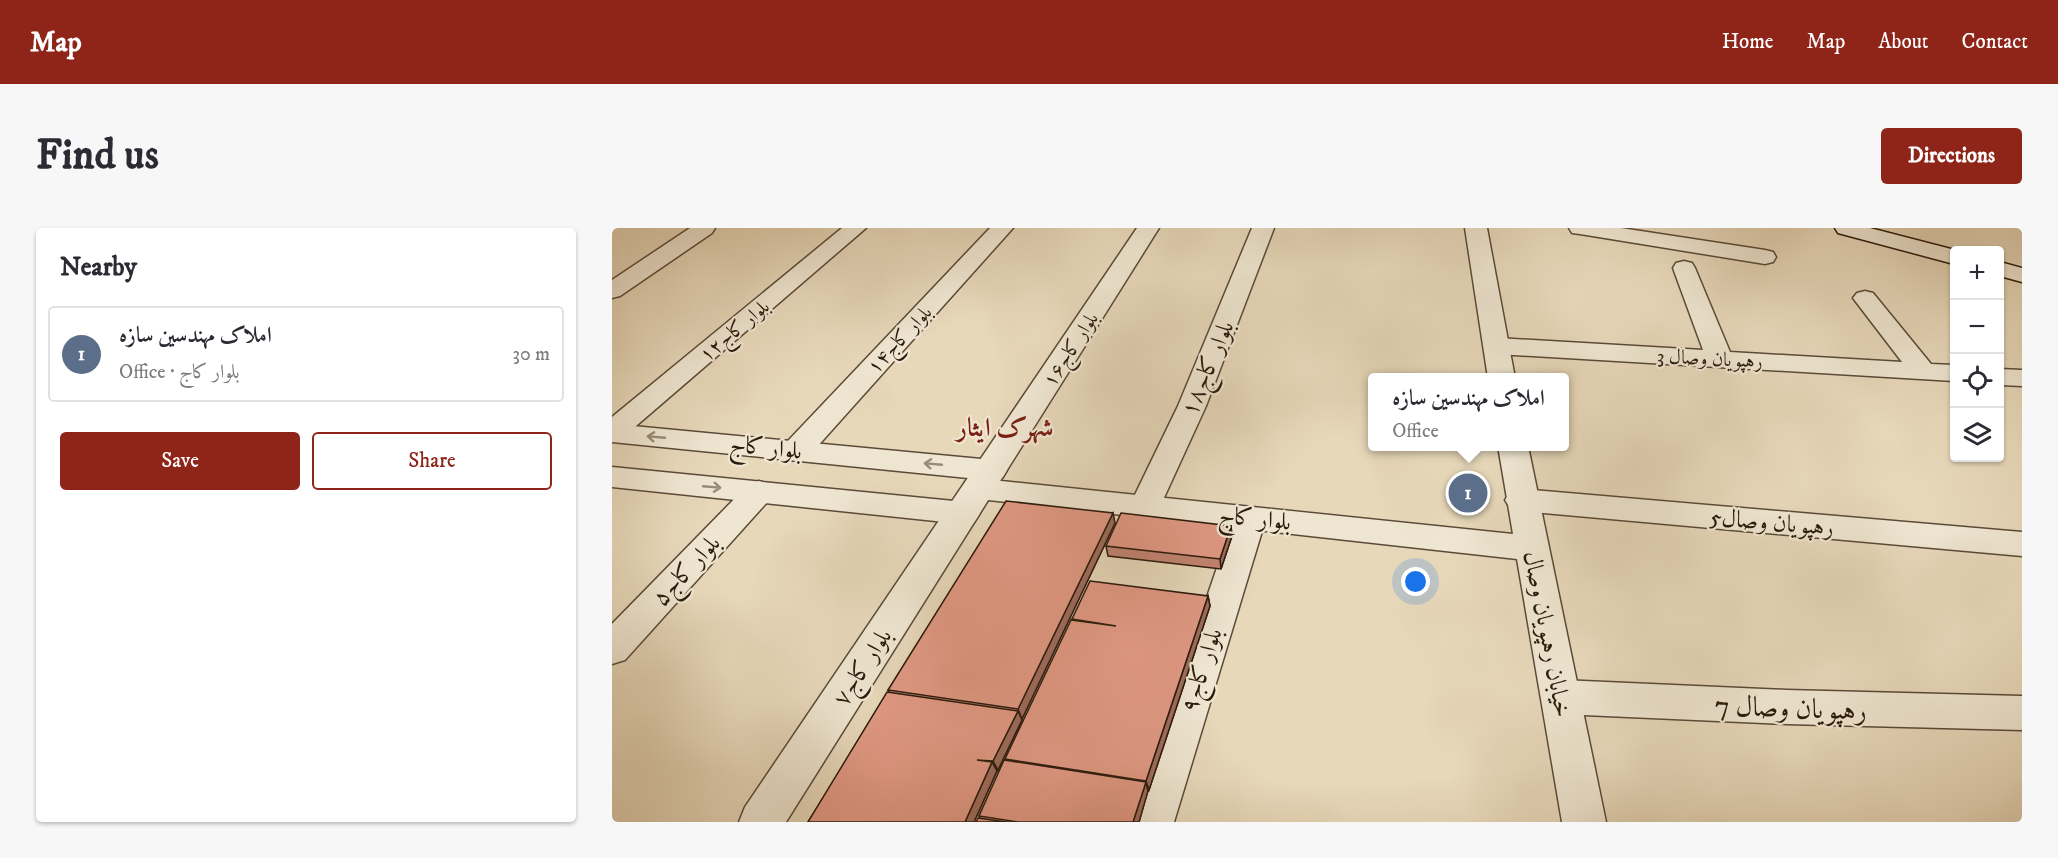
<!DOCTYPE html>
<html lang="en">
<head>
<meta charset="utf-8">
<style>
	body { margin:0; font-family:"IM FELL DW Pica",Amiri,serif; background:#f7f7f7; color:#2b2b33 }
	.controls { position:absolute; right:18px; top:18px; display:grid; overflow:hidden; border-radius:6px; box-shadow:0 2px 4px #0004 }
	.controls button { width:54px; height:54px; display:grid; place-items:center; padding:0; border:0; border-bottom:2px solid #e1e1e2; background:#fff; color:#2b2b33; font:30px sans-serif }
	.you { position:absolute; left:804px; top:354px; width:21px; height:21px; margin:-15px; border:4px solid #fff; border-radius:50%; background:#1a73e8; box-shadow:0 0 0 9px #1a73e833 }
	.badge { display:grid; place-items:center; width:39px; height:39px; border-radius:50%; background:#8f2418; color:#fff; font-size:20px; font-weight:700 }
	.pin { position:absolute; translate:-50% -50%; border:3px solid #fff; box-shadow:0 2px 6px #0006 }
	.popup { position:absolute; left:756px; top:145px; width:201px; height:78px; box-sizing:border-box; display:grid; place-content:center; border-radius:6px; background:#fff; filter:drop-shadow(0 2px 4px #0005); font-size:20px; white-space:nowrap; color:#7c7c81 }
	.popup b { font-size:22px; color:#2b2b33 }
	.popup::after { content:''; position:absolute; left:50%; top:100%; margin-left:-12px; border:12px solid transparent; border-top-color:#fff }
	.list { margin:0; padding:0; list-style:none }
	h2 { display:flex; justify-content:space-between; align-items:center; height:78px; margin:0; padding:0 24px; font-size:26px }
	h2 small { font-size:20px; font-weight:400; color:#7c7c81 }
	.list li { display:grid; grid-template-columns:39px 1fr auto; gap:18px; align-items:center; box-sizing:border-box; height:96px; margin:0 12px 12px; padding:0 12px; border:2px solid #e1e1e2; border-radius:6px }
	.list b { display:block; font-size:22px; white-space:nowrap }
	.list p { margin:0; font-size:20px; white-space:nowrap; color:#7c7c81 }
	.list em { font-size:20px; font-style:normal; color:#7c7c81 }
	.actions { display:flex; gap:12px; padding:18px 24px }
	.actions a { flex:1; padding:14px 0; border:2px solid #8f2418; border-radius:6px; text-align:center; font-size:21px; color:#8f2418 }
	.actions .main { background:#8f2418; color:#fff }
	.icon { flex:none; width:33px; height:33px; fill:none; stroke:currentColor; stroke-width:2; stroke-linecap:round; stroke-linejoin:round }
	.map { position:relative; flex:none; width:1410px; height:594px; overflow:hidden; border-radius:6px }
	header { display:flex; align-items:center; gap:36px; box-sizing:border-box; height:84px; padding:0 30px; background:#8f2418; color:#fff }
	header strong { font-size:28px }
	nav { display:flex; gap:33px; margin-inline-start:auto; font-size:21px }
	.intro { display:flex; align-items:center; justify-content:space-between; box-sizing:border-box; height:144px; padding:0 36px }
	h1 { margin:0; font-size:42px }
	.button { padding:15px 27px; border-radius:6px; background:#8f2418; color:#fff; font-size:21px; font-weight:700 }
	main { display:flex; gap:36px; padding:0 36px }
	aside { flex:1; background:#fff; border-radius:6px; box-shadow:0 2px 4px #0004 }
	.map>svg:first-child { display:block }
</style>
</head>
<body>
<header>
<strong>Map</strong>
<nav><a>Home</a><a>Map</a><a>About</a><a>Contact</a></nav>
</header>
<div class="intro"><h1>Find us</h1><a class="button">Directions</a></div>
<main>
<aside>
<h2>Nearby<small></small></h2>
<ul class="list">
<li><span class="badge" style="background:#5c6f8a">1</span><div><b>املاک مهندسین سازه</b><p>Office · بلوار کاج</p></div><em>30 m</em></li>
</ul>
<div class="actions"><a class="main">Save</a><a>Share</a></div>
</aside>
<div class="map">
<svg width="1410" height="594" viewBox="0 0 1410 594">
	<rect width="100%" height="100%" fill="#e7d8ba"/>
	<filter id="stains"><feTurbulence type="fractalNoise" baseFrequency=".00333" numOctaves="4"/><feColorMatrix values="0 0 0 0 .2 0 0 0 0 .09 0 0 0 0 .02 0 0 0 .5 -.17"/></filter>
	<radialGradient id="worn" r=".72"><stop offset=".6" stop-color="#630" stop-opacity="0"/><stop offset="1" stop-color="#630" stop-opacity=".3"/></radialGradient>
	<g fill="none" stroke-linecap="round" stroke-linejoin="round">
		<defs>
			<path id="minor" d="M78,0h25l-3,5 -92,63 -8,2v-18z
				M230,0h24l-244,210 -10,3v-24z
				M378,0h23l-206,230 -11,3 -11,-3 -4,-7 4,-7z
				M525,0h22l-373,594h-47l6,-15z
				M640,0h22l-68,178 -49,107 -11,3 -11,-3 -5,-8 48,-99z
				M957,0h52l144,22 8,2 3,5 -3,5 -8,2 -185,-30 -8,-1z
				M1072,33l8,2 3,5 35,84 172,10 -49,-64 4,-5 8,-2 8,2 58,71 23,1v16l-457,-27 -9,-3 -4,-5 4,-5 9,-3 206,12 -30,-82 3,-5z
				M1388,141l22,1v16l-22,-1z
				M147,253l11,4 5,7 -5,7 -145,161 -13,4v-40l136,-139z
				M909,261l501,43v24l-501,-45 -11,-3 -5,-8 5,-8z
				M638,279l12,3 4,8 -92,304h-44l104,-304 4,-8z
				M949,452l226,10 235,6v34l-235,-6 -226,-10 -14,-5 -6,-12 6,-12z"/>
			<path id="tertiary" d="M853,0h22l28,150h-27z
				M0,196l380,36 11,3 4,7 -4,7 -11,3 521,54 -15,-88h30l78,376h-44l-45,-263 -538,-60 -11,-3 -5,-7 5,-7 10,-3 -366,-37z
				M0,239l352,35 11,3 5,8 -5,8 -11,3 -352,-37z"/>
			<path id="secondary" d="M1223,0h35l85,22 -1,14 -116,-31z
				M1388,34l22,6v14l-22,-6z"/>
		</defs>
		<use href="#minor" stroke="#5a4a38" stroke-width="3"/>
		<use href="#tertiary" stroke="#5a4a38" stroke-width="3"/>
		<use href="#secondary" stroke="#2b1a0c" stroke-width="3"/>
		<use href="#minor" fill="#efe6d2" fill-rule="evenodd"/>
		<use href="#tertiary" fill="#efe6d2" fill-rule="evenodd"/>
		<use href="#secondary" fill="#efe6d2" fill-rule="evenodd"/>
	</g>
	<path fill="#c28472" stroke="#2b1a0c" stroke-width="1.5" d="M503,295l-93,196h-1l1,1 -24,50h-1v1l-23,51h-166l81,-130 -1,-2z
		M619,298l1,10 -11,33 -113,-13 -2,-10z
		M596,368l2,10 -61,184h-1l-9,32h-163l4,-4 -1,-2 93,-196v-1z"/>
	<path fill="#9e6b5c" stroke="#2b1a0c" stroke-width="1.5" d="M501,285l2,10 -93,196 -4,-10z
		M619,298l1,10 -11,33 -1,-10z
		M596,368l2,10 -61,184 -3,-9z
		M406,483l4,9 -24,50 -5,-9z
		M380,534l5,9 -23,51h-9z
		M534,554l2,9 -9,31h-6z"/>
	<path fill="#e19984" stroke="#2b1a0c" stroke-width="1.5" d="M394,273l107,12 -95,196 -130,-19z
		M509,285l110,13 -11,33 -114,-13z
		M478,353l118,15 -62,185 -141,-22 66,-139 45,6 -44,-7z
		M275,464l131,19 -25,50 -16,-1 15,2 -27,60h-157z
		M392,532l142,22 -13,40h-115l-39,-6z
		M366,590l28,4h-30z"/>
	<defs><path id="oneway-shaft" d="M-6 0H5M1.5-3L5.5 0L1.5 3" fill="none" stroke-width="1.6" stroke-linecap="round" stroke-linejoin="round" transform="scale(1.5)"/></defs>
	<g stroke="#978a79">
		<use href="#oneway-shaft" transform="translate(44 209) rotate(-175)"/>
		<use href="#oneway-shaft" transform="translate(321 236) rotate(-175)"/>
		<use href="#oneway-shaft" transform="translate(100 259) rotate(5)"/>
	</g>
	<g text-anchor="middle" stroke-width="4.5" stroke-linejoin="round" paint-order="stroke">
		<g font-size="20" fill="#2b1a0c" stroke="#efe6d2">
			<text transform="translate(122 102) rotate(-40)" y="7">بلوار کاج۱۲</text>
			<text transform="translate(287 111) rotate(-47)" y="7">بلوار کاج۱۴</text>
			<text transform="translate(458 121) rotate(-57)" y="7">بلوار کاج۱۶</text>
			<text transform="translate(1098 130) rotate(3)" y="7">3 رهپویان وصال</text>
		</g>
		<g font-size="24" fill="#2b1a0c" stroke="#efe6d2">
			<text transform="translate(595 140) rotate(-67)" y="8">بلوار کاج۱۸</text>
			<text transform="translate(154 219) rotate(6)" y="8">بلوار کاج</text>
			<text transform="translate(643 290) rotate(6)" y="8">بلوار کاج</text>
			<text transform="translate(1160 294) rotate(5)" y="8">رهپویان وصال5</text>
			<text transform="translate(74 342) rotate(-47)" y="8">بلوار کاج۵</text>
			<text transform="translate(936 406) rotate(79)" y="8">خیابان رهپویان وصال</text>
			<text transform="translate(250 439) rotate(-57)" y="8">بلوار کاج۷</text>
			<text transform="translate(589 442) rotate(-72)" y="8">بلوار کاج۹</text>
		</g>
		<g font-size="26" font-weight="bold" fill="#7a1f14" stroke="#efe6d2">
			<text x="393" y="208">شهرک ایثار</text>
		</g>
		<g font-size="28" fill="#2b1a0c" stroke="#efe6d2">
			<text transform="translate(1179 479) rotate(2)" y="10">7 رهپویان وصال</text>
		</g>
	</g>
	<rect width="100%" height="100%" filter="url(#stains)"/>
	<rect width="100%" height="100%" fill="url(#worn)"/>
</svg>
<div class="controls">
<button>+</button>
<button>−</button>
<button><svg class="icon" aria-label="locate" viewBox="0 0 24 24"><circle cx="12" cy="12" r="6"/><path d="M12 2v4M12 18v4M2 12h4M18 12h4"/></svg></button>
<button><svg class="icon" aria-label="layers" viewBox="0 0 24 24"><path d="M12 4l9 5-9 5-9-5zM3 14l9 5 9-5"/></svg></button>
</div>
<div class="you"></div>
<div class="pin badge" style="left:856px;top:265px;background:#5c6f8a">1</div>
<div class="popup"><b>املاک مهندسین سازه</b>Office</div>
</div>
</main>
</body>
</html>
